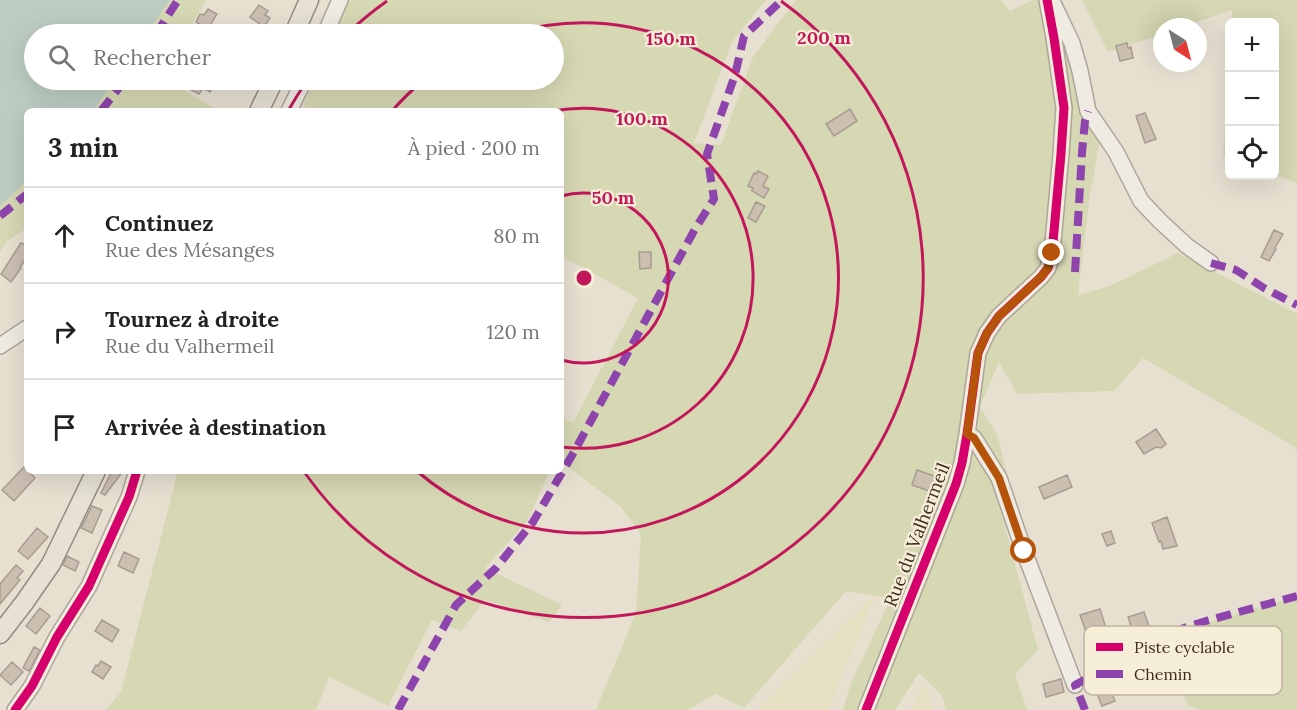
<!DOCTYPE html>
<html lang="fr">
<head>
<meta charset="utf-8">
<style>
	body { margin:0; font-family:Lora,serif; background:#f2f2f2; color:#222 }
	.controls { position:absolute; right:18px; top:18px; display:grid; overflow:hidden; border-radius:9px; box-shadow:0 6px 24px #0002 }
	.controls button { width:54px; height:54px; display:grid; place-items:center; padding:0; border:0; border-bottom:2px solid #e0e0e0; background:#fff; color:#222; font:30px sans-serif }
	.compass { position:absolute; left:1153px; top:18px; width:54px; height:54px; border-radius:50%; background:#fff; box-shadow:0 6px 24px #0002; rotate:144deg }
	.stop { position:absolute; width:18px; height:18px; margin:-14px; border:4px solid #b45309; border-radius:50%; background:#fff }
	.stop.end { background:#b45309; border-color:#fff; box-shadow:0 2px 6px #0008 }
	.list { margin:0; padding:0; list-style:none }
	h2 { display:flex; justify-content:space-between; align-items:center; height:78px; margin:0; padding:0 24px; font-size:26px }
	h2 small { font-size:20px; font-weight:400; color:#767676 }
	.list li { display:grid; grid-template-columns:39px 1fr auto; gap:18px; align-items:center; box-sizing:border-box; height:96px; padding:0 24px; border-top:2px solid #e0e0e0 }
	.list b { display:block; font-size:22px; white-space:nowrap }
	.list p { margin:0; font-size:20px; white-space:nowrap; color:#767676 }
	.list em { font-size:20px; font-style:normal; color:#767676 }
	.icon { flex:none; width:33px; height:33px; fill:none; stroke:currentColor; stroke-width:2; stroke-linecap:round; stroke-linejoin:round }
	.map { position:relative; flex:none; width:1297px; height:710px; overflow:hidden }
	.search { position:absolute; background:#fff; box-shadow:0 6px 24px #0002; left:24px; top:24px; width:540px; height:66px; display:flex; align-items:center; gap:15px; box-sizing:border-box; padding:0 21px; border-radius:33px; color:#767676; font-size:22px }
	.panel { position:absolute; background:#fff; box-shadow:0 6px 24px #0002; left:24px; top:108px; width:540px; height:366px; border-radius:9px }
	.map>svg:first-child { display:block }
</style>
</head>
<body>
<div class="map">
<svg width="1297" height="710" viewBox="0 0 1297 710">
	<rect width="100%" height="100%" fill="#e7e0d1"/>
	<path fill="#e6dfc2" d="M877,592l-49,118h-69v-2z
		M925,682l8,28h-23z"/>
	<path fill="#d6d7b3" d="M170,0h36l-19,34h-41z
		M350,0h416l-34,42 -38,101 27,2 32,-88 43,-57h205l9,11 23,-11h10l27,61 29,84 -10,56 -11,94 32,-9 68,-33 119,61v138l-2,-5 -152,-89 -29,33 -97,3 -18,-32 -19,45 17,27 11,43 -3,50 33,123 -23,24 12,36h-81l-4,-14 -23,-23 -24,37h-52l8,-27 40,-85 -45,-7 -102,117 -29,-14 -27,16h-92l40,-98 5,-78 -21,-28 -59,-44v-45l12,6 65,-125 -77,-42v-145h-252l-6,-6 11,-25h240v-46h-219z
		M1082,0h215v183l-22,-8 -1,-153h-42v-12l-51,17h-19v7l-54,18z
		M1229,61v97l-6,-2z
		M115,80h51l54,31h-127z
		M27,180v48l-20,13 -7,11v-46z
		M178,471h372l-23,50 -42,47 77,37 -13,17 -64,-22 -24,31 -29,-11 -44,86 -59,-29 -13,33h-210l15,-18z
		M1297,596v114h-96l-13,-4 -11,-25 -38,-25 66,-32z"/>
	<path fill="#bcccc2" d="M0,0h170l-24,34h-112v46h81l-22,31h-66v69l-27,26z"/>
	<path fill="#cbbfb2" stroke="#a89c90" stroke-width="1.5" d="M259,5l9,6 -3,4 5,3 -6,9 -14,-10z
		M208,9l9,5 -9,15 -12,-7 4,-8 4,1z
		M1127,43l1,5 3,-1 2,11 -13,3 -4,-15z
		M172,80h45l-7,12 -7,-4 -4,6z
		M850,109l7,12 -23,15 -8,-12z
		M1145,113l11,26 -11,4 -9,-27z
		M758,171l10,5 -5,10 6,3 -5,9 -12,-7 1,-3 -5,-2 6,-13 2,1z
		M756,202l9,4 -9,16 -8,-4z
		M1274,230l9,4 -8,14 1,1 -7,12 -8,-4z
		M21,243l6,2v12l-7,10 1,1 -10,14 -10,-8z
		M639,252h12v16l-11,1z
		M1156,429l10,15 -5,4 -5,-1 -12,7 -8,-12z
		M24,467l11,11 -21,23 -12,-11z
		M917,470l20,7 -5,15 -20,-7z
		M112,471h11l-18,24 -4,-2z
		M1067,475l5,12 -28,12 -5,-12z
		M92,506l10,4 -10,23 -11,-5z
		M1167,517l10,29 -14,3 -2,-8 -2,1 -7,-19z
		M37,528l11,9 -20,22 -10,-8z
		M1111,531l4,12 -8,3 -5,-12z
		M124,552l15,7 -6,14 -15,-7z
		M67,556l12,6 -4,9 -12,-6z
		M16,565l7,6 -6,7 3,2 -20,24v-20z
		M40,608l10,8 -14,18 -10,-8z
		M1100,609l5,16 -19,7 -6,-17z
		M1144,612l6,17 -16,6 -6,-18z
		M102,620l17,10 -7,12 -17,-11z
		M34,647l6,3 -11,21 -6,-3z
		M101,661l10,6 -8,12 -11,-7 4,-7 2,1z
		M12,662l11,10 -12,13 -11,-10z
		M1061,679l3,13 -18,5 -3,-13z
		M1109,686l6,15 -13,5 -6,-15z"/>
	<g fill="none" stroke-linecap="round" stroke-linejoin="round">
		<defs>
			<path id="minor" d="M1052,1l20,42 8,28 8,40 28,41 25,49 19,20 27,25 24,17
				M325,34l15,-34
				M289,111l15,-31
				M0,346l27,-18
				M967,434l7,4 25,40 25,73 51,134
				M15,710l17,-24 25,-49 32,-51 40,-89 8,-26
				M866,710l90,-226 6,-21 5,-29 11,-81 9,-20 12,-17 42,-39 7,-9 4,-15 9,-99 3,-46 -10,-70 -7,-38"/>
			<path id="major" d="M294,34l15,-34
				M259,111l15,-31
				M0,634l24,-31 27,-39 45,-93"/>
		</defs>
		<use href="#minor" stroke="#ada599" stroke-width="18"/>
		<use href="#major" stroke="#928b80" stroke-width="21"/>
		<use href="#minor" stroke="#efebe3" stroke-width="15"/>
		<use href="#major" stroke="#e6e1d4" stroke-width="18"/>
		<path stroke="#8e44ad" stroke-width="8" stroke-dasharray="15 8" stroke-linecap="butt" d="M156,34l22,-34
			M101,111l24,-31
			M0,216l27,-22
			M1211,263l25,7 28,18 33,17
			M1075,272l7,-120 3,-31 3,-10
			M398,710l58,-105 40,-37 37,-46 41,-70 121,-223 19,-30 -7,-45 28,-79 9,-39 38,-36
			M1085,710l-10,-25 106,-56 25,-8 91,-25"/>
		<defs>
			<path id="cycleway" d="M15,710l17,-24 25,-49 32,-51 40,-89 8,-26
				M866,710l90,-226 6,-21 5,-29 11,-81 9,-20 12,-17 42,-39 7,-9 4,-15 9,-99 3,-46 -10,-70 -7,-38"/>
		</defs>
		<use href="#cycleway" stroke="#f7eed8" stroke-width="13"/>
		<use href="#cycleway" stroke="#d6006c" stroke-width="9"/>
	</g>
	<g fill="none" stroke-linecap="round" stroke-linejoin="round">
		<path stroke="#b45309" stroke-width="8" d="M1024,551l-25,-73 -25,-40 -7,-4 11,-81 9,-20 12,-17 42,-39 7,-9 4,-15"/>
	</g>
	<g fill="none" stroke="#c2185b" stroke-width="3">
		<path d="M561 196A85 85 0 1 1 561 360"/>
		<path d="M553 111A170 170 0 1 1 562 447"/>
		<path d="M392 111A255 255 0 0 1 424 80M509 34A255 255 0 1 1 418 472"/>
		<path d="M288 111A340 340 0 0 1 307 81M348 33A340 340 0 0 1 387 1M781 1A340 340 0 1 1 305 473"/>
	</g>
	<g text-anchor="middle" stroke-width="4.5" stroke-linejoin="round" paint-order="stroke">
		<g font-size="18" fill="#3d2e20" stroke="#f7eed8">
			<text transform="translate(917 535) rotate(-69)" y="6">Rue du Valhermeil</text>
		</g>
	</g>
	<rect x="1084" y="626" width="198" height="69" rx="9" fill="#f7eed8" stroke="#bfb4a1" stroke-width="1.5"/>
	<rect x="1096" y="643" width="27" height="8" fill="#d6006c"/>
	<rect x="1096" y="670" width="27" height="8" fill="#8e44ad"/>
	<g font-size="16" fill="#3d2e20">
		<text x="1134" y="653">Piste cyclable</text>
		<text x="1134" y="680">Chemin</text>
	</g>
	<circle cx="584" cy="278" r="9" fill="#c2185b" stroke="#f7eed8" stroke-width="3"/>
	<g font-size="18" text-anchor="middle" font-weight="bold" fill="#c2185b" stroke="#f7eed8" stroke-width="4.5" stroke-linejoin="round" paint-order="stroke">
		<text x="824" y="44">200 m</text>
		<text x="671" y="45">150 m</text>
		<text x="642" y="125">100 m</text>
		<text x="613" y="204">50 m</text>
	</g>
</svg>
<div class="controls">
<button>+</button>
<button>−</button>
<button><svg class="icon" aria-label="locate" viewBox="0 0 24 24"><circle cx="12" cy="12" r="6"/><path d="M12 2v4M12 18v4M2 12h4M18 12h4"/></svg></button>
</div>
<svg class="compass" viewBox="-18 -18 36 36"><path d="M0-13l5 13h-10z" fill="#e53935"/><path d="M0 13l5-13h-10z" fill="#767676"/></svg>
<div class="stop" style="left:1024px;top:551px"></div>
<div class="stop end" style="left:1052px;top:253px"></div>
<div class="search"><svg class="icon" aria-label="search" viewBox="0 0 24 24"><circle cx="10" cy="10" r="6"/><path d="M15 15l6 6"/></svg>Rechercher</div>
<section class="panel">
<h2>3 min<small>À pied · 200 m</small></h2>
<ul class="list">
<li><svg class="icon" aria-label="ahead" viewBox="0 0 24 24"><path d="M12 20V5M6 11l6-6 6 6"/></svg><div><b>Continuez</b><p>Rue des Mésanges</p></div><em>80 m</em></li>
<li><svg class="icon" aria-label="right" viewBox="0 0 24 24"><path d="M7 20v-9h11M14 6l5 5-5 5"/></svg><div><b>Tournez à droite</b><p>Rue du Valhermeil</p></div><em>120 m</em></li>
<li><svg class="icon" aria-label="arrive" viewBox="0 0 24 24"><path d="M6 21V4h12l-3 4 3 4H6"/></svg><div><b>Arrivée à destination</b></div></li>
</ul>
</section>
</div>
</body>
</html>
